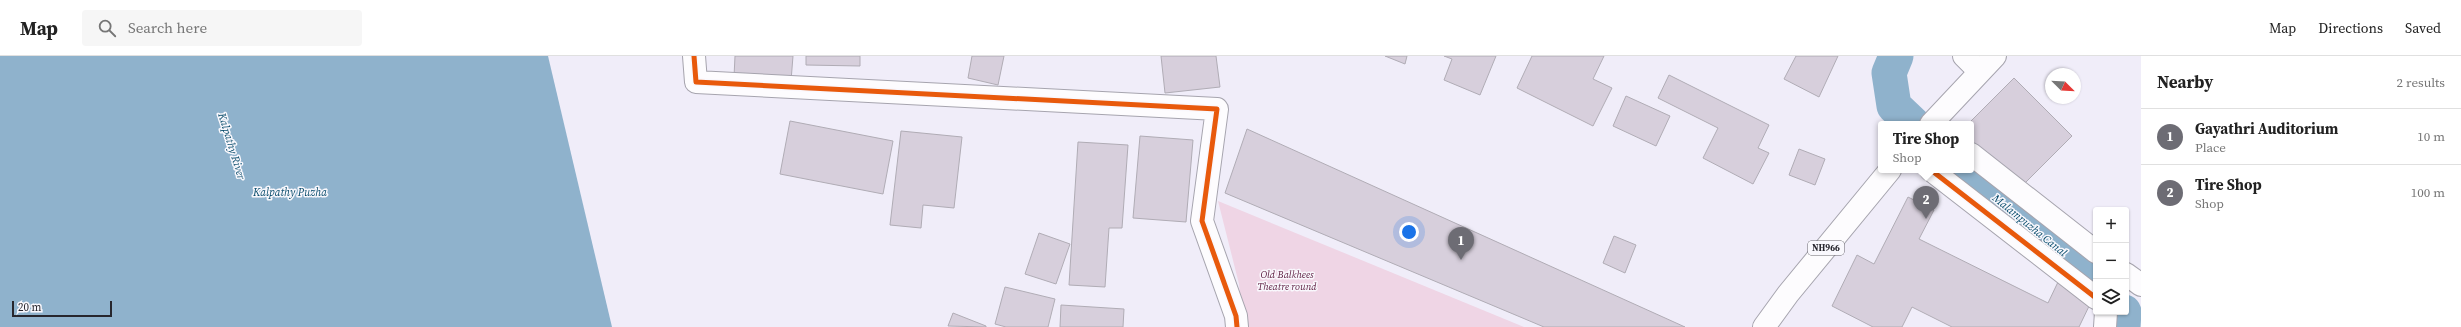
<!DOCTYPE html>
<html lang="en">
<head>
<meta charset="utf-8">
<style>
	body { margin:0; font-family:"Source Serif 4",serif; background:#f6f6f6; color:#222 }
	.controls { position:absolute; right:12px; bottom:12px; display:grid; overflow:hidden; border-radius:4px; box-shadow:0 1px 3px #0004 }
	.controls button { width:36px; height:36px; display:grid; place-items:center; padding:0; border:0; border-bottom:1px solid #e0e0e0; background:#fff; color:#222; font:20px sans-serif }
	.compass { position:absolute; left:2045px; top:12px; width:36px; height:36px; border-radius:50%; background:#fff; box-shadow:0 1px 3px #0004; rotate:114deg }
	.scale { position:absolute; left:12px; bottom:10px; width:100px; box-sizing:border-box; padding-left:4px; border:2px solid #27262d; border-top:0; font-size:11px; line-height:14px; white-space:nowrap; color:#27262d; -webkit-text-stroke:3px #f9f8fd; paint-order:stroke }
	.you { position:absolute; left:1409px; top:176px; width:14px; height:14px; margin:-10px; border:3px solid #fff; border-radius:50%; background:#1a73e8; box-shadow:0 0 0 6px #1a73e833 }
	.badge { display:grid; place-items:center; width:26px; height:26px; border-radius:50%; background:#6d6c74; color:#fff; font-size:13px; font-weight:700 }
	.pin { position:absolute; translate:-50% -33px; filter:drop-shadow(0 1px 2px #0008) }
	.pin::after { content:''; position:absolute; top:21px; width:14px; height:12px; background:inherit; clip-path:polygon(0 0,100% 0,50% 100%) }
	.popup { position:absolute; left:1878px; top:65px; width:96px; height:52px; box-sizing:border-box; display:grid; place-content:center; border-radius:4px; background:#fff; filter:drop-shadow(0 1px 3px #0005); font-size:13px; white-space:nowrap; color:#767676 }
	.popup b { font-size:15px; color:#222 }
	.popup::after { content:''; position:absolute; left:50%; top:100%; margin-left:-8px; border:8px solid transparent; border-top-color:#fff }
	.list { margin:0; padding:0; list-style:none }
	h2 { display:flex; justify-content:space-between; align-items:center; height:52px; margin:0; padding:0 16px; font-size:17px }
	h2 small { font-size:13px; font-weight:400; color:#767676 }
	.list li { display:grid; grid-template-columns:26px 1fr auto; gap:12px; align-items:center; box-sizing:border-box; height:56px; padding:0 16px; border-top:1px solid #e0e0e0 }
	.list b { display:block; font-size:15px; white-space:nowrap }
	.list p { margin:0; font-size:13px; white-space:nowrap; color:#767676 }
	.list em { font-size:13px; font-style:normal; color:#767676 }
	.icon { flex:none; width:22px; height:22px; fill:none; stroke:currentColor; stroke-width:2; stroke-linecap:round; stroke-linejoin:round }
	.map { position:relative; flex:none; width:2141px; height:271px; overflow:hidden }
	header { display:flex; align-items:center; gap:24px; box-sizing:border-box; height:56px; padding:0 20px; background:#fff; border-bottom:1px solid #e0e0e0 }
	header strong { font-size:19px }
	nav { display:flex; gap:22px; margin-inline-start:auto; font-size:14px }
	.search { width:280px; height:36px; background:#f6f6f6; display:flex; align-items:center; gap:10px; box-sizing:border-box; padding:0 14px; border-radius:4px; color:#767676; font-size:15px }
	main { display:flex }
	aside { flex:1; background:#fff }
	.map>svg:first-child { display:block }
</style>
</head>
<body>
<header>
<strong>Map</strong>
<div class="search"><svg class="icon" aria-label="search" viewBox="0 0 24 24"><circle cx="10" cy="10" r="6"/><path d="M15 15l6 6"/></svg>Search here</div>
<nav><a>Map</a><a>Directions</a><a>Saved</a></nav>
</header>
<main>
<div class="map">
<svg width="2141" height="271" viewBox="0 0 2141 271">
	<rect width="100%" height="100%" fill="#f0edf9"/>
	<path fill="#efd5e5" d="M1218,145l306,126h-281l-4,-43z"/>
	<path fill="#8fb2cc" d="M0,0h548l64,271h-612z"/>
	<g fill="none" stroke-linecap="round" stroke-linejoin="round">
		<path stroke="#8fb2cc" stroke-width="35" d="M1896,0l-7,17 5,33 19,18
			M1962,114l99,79 35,34
			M2123,271l1,-15"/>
	</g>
	<path fill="#d7cfdc" stroke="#b0acb5" d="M735,0h58l-2,25 -57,-4z
		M806,0h54v10l-54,-1z
		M972,0h32l-6,29 -30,-7z
		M1161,0h55l4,31 -55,6z
		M1385,0h22l-2,8z
		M1444,0h52l-16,39 -36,-15 8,-21z
		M1532,0h72l-11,23 19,9 -19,38 -76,-38z
		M1796,0h42l-19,41 -35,-18z
		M1669,19l100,50 -11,23 11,5 -16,31 -50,-26 15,-30 -60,-30z
		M2014,22l58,58 -53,53 -48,-49v-16h-3z
		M1626,40l44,20 -14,30 -43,-20z
		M790,65l103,20 -10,53 -103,-20z
		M1247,73l438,198h-141l-319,-134z
		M901,75l61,6 -8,71 -31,-3 -2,23 -31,-3z
		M1140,80l53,4 -7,82 -53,-4z
		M1078,86l50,3 -6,83h-13l-4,59 -36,-2z
		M1799,93l26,10 -10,26 -26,-10z
		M1908,141l26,13 -15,29 129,64 10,-21 34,18 -13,27h-127l-40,-20 -10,20h-29l-41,-21 25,-51 17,9z
		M1039,177l31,11 -14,40 -31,-10z
		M1614,180l22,9 -11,28 -22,-10z
		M1005,231l50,12 -7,28h-42l-11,-3z
		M1061,249l63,4 -1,18h-63z
		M953,257l33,13v1l-38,-1z"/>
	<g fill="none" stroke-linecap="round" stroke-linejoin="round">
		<defs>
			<path id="minor" d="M694,0l2,26 521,27 -15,112 34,95 1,11
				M1964,0l15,15
				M1971,98l125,98
				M1931,114l165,128
				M2126,218l15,11
				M2105,271l1,-15"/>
			<path id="highway" d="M1931,68l64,-68
				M1764,271l24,-33 102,-124"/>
		</defs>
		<use href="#minor" stroke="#a6a4ae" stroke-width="24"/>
		<use href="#highway" stroke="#a6a4ae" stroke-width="24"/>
		<use href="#minor" stroke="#fdfcfe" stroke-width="22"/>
		<use href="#highway" stroke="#fdfcfe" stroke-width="22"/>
		<defs>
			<path id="cycleway" d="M694,0l2,26 521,27 -15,112 34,95 1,11
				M1931,114l165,128"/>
		</defs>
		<use href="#cycleway" stroke="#f9f8fd" stroke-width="8"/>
		<use href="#cycleway" stroke="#e8590c" stroke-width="5"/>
	</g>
	<g text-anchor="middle" stroke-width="3" stroke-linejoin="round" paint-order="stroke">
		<rect fill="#f9f8fd" stroke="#66656b" stroke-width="1" x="1808" y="185" width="36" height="14" rx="3"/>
		<g font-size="9" font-weight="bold" fill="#27262d">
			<text x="1826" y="195">NH966</text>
		</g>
		<g font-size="10" font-style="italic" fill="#5c1c3f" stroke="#f9f8fd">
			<text x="1287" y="222">Old Balkhees<tspan x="1287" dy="12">Theatre round</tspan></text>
		</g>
		<g font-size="11" font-style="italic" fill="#094c6c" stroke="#f9f8fd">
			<text transform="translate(232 90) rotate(73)" y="4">Kalpathy River</text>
			<text x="290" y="140">Kalpathy Puzha</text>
			<text transform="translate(2030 169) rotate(39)" y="4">Malampuzha Canal</text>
		</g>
	</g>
</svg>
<div class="controls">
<button>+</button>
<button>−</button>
<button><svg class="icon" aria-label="layers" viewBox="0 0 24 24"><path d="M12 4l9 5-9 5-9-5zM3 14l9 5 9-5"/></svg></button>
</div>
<svg class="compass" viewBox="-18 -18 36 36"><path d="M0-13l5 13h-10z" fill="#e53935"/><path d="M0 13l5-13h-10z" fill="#767676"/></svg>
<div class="scale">20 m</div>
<div class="you"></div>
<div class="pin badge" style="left:1461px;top:204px">1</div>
<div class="pin badge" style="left:1926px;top:163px">2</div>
<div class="popup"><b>Tire Shop</b>Shop</div>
</div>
<aside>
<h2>Nearby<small>2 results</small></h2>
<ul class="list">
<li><span class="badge">1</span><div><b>Gayathri Auditorium</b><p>Place</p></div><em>10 m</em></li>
<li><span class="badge">2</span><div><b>Tire Shop</b><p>Shop</p></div><em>100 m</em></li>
</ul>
</aside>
</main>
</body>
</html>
